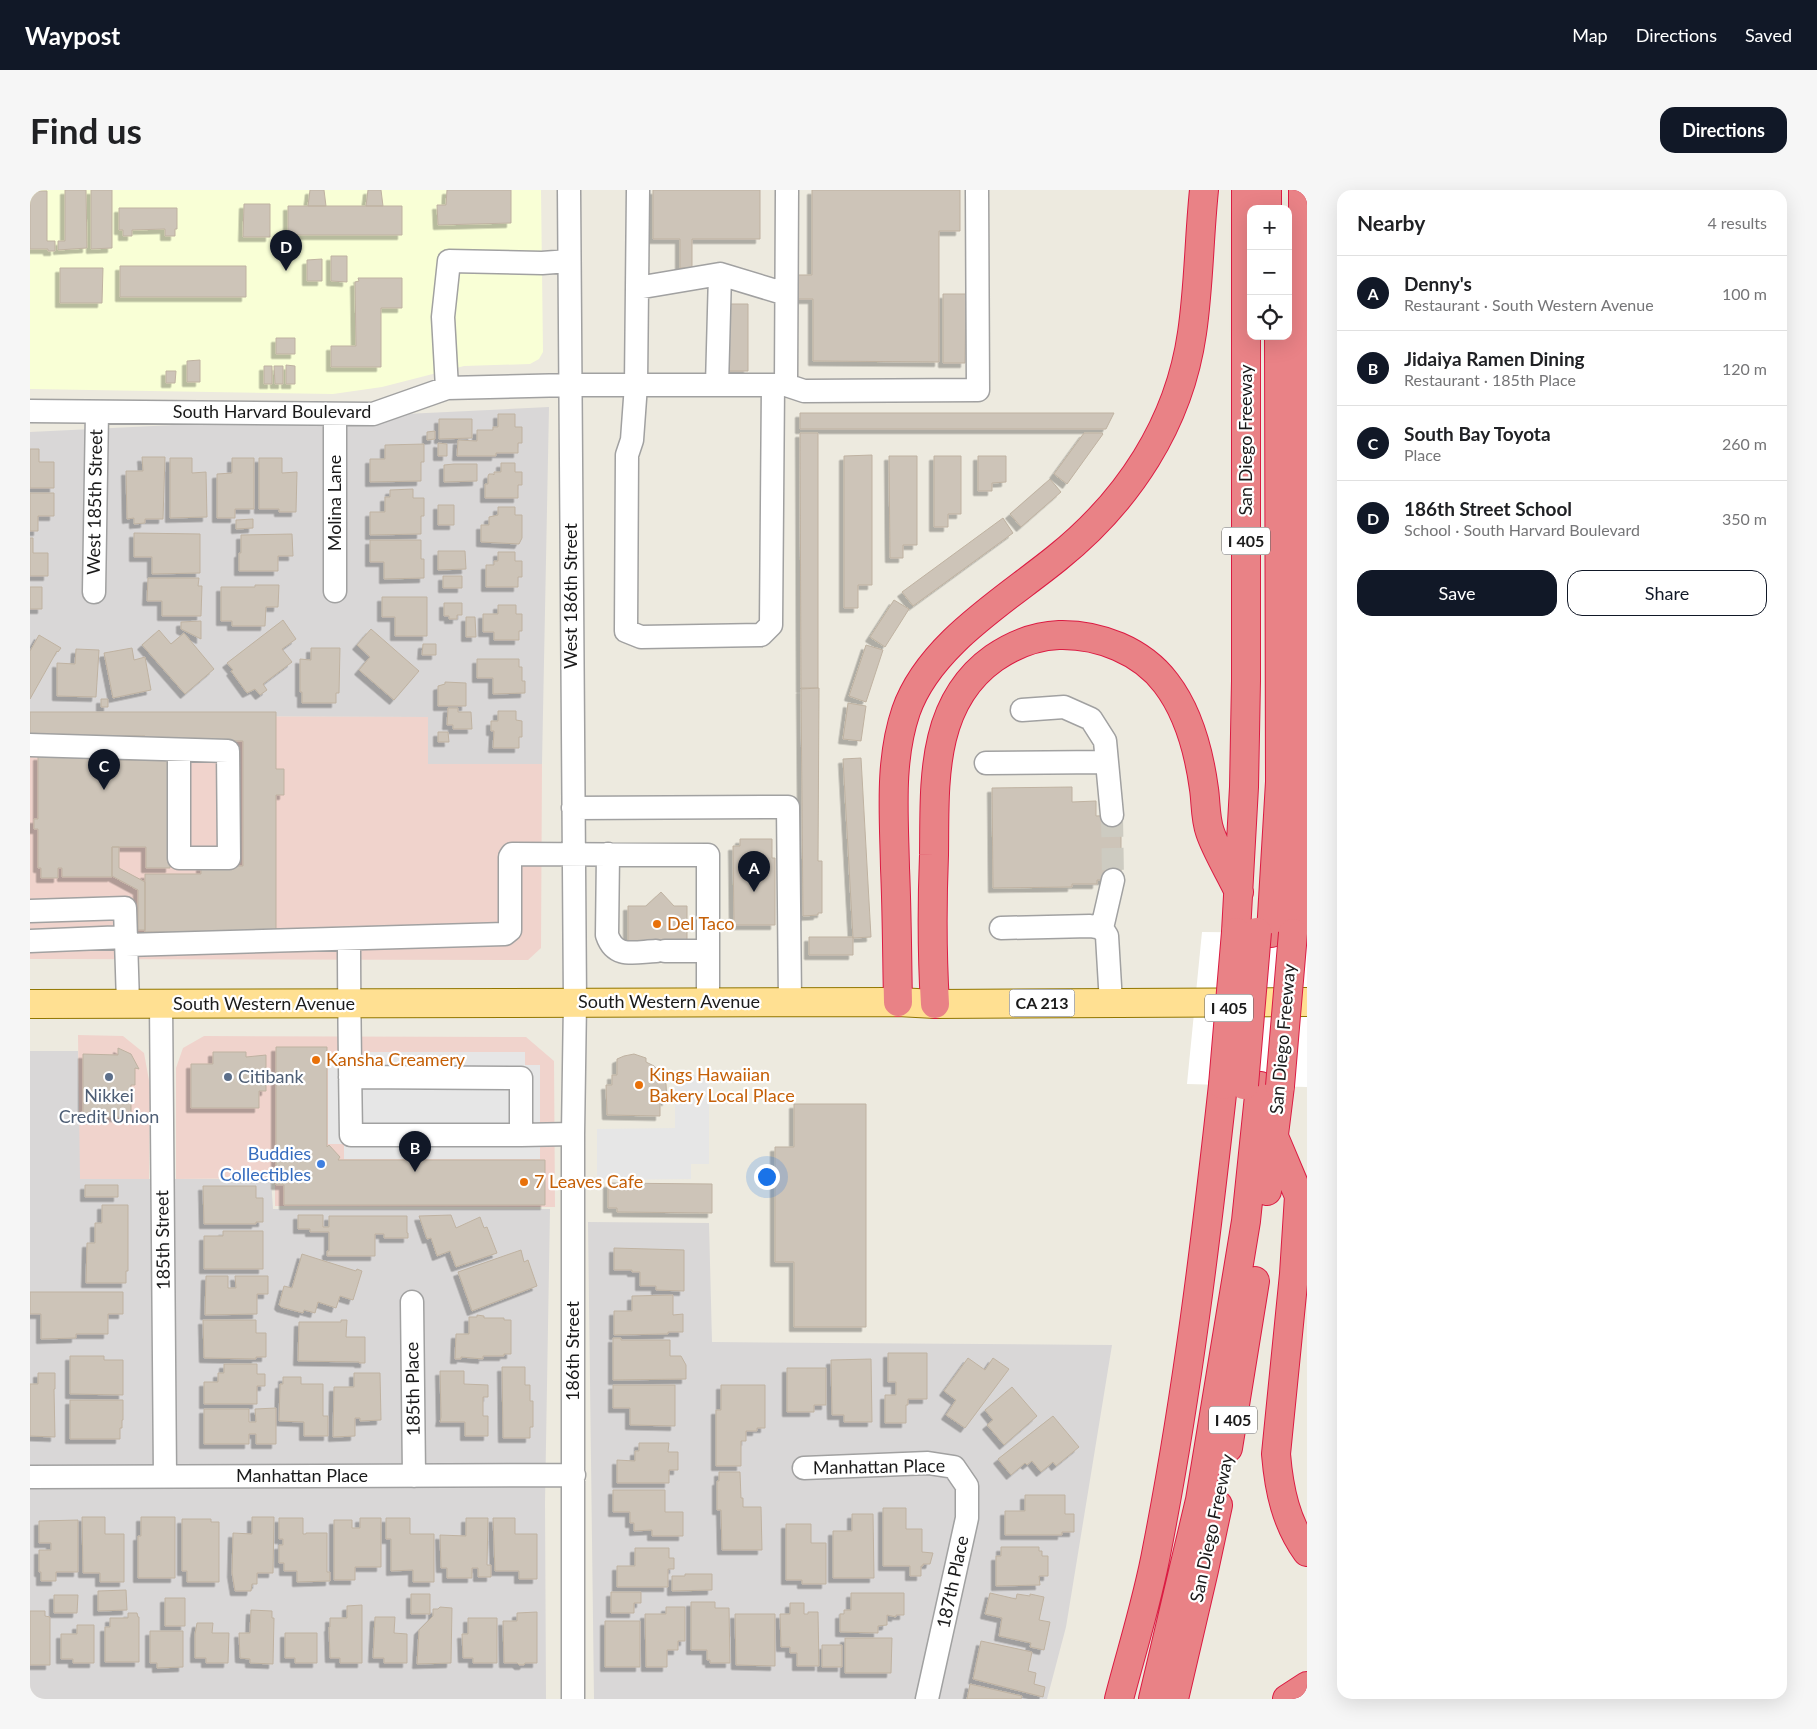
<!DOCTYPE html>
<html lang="en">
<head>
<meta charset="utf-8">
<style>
	body { margin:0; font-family:Lato,sans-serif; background:#f6f6f6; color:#202124 }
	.controls { position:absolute; right:15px; top:15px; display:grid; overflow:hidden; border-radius:10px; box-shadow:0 5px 20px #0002 }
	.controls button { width:45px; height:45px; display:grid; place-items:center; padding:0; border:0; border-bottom:1px solid #e0e0e0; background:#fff; color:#202124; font:25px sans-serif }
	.you { position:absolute; left:736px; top:986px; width:18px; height:18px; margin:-12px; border:4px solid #fff; border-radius:50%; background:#1a73e8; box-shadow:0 0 0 8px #1a73e833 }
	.badge { display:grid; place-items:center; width:32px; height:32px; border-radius:50%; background:#111827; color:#fff; font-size:16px; font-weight:700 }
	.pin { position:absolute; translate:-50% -41px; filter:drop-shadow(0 1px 2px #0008) }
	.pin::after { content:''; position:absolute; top:26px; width:18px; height:15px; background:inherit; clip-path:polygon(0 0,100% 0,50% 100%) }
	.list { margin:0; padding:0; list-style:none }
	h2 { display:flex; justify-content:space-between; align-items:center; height:65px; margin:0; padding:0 20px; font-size:21px }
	h2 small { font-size:16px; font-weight:400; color:#757577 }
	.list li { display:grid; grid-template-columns:32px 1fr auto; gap:15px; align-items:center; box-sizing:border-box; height:75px; padding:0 20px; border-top:1px solid #e0e0e0 }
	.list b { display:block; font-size:19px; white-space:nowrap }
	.list p { margin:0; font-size:16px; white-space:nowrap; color:#757577 }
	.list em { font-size:16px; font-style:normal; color:#757577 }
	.actions { display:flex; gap:10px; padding:15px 20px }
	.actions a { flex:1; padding:11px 0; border:1px solid #111827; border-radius:15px; text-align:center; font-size:18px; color:#111827 }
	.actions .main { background:#111827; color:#fff }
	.icon { flex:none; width:28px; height:28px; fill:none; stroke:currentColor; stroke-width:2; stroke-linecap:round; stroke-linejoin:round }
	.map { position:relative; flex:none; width:1277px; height:1509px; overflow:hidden; border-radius:15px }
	header { display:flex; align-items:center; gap:30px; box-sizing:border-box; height:70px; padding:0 25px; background:#111827; color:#fff }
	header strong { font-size:24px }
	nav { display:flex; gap:28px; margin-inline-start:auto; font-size:18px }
	.intro { display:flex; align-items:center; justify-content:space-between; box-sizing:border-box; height:120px; padding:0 30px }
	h1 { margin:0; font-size:35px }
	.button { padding:12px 22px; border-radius:15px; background:#111827; color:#fff; font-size:18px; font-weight:700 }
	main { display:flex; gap:30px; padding:0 30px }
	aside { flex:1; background:#fff; border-radius:15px; box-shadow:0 5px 20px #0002 }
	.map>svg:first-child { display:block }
</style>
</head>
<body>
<header>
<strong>Waypost</strong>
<nav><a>Map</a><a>Directions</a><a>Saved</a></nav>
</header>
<div class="intro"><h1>Find us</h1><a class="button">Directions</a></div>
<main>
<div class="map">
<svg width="1277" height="1509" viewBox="0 0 1277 1509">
	<defs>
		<filter id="shadow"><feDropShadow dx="-4.5" dy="4.5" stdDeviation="0" flood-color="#0004"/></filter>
	</defs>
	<rect width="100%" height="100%" fill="#edeadf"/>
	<path fill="#d9d7d7" d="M519,217l-7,357h-114v-47l-398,-1v-284z
		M0,861h48l3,128h190l2,30h277l-5,294 1,196h-516z
		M558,1032l121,1 3,119 400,3 -46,282 -19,72h-453z"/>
	<path fill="#f0d3cc" d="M0,526l398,1v47h114l-1,184 -13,12 -498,-1z
		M48,845l45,1 21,17 6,33 -1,93h-69z
		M174,846l322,1 28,24 1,146 -280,-1v-28l-99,1v-111l7,-20z"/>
	<path fill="#f9ffd6" d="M0,0h511l2,162 -4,7 -9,5 -66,2 -82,21 -49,7 -303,-5z"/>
	<path fill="#e6e6e6" d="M337,862h158v13h15v94h-196v-15h-16v-88h39z
		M645,885h34v89h-18v15l-94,1v-51l78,-1z"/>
	<path fill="#fff" d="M1172,742l105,1v154l-120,-3z"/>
	<path fill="#cdc4b8" stroke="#bfb2a1" filter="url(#shadow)" d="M35,0h21l1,58 -29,2v-9h7z
		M61,0h21v58l-21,1z
		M280,0h14l2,16h-18z
		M338,0h13l2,16h-17z
		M417,0h64v33l-73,2 -1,-20h9z
		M623,0h107v49h-68v29h-12v-29h-27z
		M782,0h148v41h-21v131l-126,-1v-62h-18v-24h17z
		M0,1h17v50h8v10h-7v-2h-18z
		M214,14h26v33h-27z
		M258,16h114v29h-114z
		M89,18h58v21h-2v7h-10v-7l-33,1v6h-9v-6h-4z
		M301,66h16v26l-16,-1z
		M292,69v22h-15v-21z
		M90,76h126v31h-126z
		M30,78h43l-1,35h-42z
		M328,88h44v30h-21v59h-50v-21h25l-1,-64 4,-1z
		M913,104h23l-1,69h-22z
		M699,114h19v67h-19z
		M246,148h19v16h-19z
		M170,170v22h-13v-21z
		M256,175l9,1v18h-9z
		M234,176h8v18h-8z
		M244,176h9v18h-8z
		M136,181h10l-1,12h-9z
		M770,223h314l-8,16h-306z
		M468,224h17v13h7v16h-4v10h-22v3h-39l1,-16 19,1v-11h16v-3h5z
		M409,229h33v19l-33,1z
		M405,241v8l-8,1v-8z
		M770,243h18v255h-17z
		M1054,243h18l1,1 -36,50 -13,-10z
		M408,253l9,1v12h-9z
		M394,254v18h-3v19l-51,1v-23h15v-14z
		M0,259h9v13h15v26h-24z
		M842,265v130h-14v23h-14v-152z
		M859,266h28v89h-14v13h-13z
		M904,266h27v58h-13v13h-14z
		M948,266h28v26l-14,1v8h-14z
		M112,267h23l-2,62h-18v4l-11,1v-6l-7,1 -1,-48h17z
		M140,268h22v15l14,-1 1,45 -37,1z
		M202,268h22v51h-19v9h-18v-44l15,-1z
		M229,268h23v15l15,-1 -1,40h-17v-3h-20z
		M471,273h14v9h7v13h-4v13h-33v-14h3v-8l1,-2h4l1,1v-3h7z
		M424,274h23v17l-33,1v-17z
		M1020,289l11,13 -40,35 -11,-13z
		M383,299v9h11v18h-3v18l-51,1v-23h15v-15h5v-7z
		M0,303h24v23h-16v15h-8z
		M408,315h16v20h-16z
		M468,317h17v8h7v23l-3,6 -38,-2v-17h8v-8l9,-2z
		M973,328l10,15 -100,73 -11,-14z
		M223,329v9l-17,1v-9z
		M104,343l66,1v39l-48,1v-17h-18z
		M262,344l1,22h-15v15h-39v-18h2v-18z
		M0,348h3v15h15v23h-18z
		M340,350h51v19h3v19l-40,1v-17h-14z
		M408,361h27l1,18 -28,1z
		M468,362h17v9h7v16h-4v10h-32v-22h8v-4h4z
		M413,386h19v12h-19z
		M118,388h51l-1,8h4l-1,30h-39v-15h-15z
		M225,395h24l-1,22h-12l-1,19h-33v-5h-11v-34h34z
		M0,397h12v22h-12z
		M352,407h45v39h-32v-19h-13z
		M864,410l15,9 -24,38 -15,-10z
		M414,413h18v12h-5v4h-8v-3h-5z
		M468,415h18v9h6v17h-3v9h-25v-8h-11v-18h15z
		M436,427h9l1,20h-10z
		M253,430l13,19 -14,10 10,13 -29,22 4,6 -7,5 -5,-6 -8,4 -16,-22 2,-1 -6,-7z
		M171,431v18l-20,-10v-7z
		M341,439l48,42 -25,29 -35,-30 11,-13 -13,-12z
		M129,440l12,14 13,-11 30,36 -29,25 -43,-49z
		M9,445l22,13 -3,4 -1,-1 -27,48v-48z
		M393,454h13v11h-14z
		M836,455l17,5 -17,52 -17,-6z
		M102,458l2,12 11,-3 6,33 -38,8 -9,-45z
		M281,458h29l-1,45h-3v10h-34v-11h-2v-33l11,1z
		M46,459l23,1 -3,47 -39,-1v-33l18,1z
		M447,469h42v8h3v14h3v12l-32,1v-16h-16z
		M415,492l21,1v23h-28v-20l7,-2z
		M789,498l-1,173h4v52h-4v2l-15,1 -2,-227z
		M71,509h7v8h-7z
		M818,513l18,3 -5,35 -18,-2z
		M418,518h10v4h13l1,17h-19v-4h-6z
		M468,521h18v9l6,1v16h-3v11h-26l1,-17h-3v-10h7z
		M0,522h246v57h8v26h-8v138l-131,-1v-58h56v-8h42v-125l-98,-1v-4h-115z
		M408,542h10l1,10h-11z
		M8,566h72v4h60v108h-24v-21h-34v30h-50v-9h-4v10h-17v-10h-3v-39h-4v-10h4z
		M831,568l10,179 -18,1 -10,-179z
		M1042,597v15l24,-1v15l25,-1v65h-24v4h-25v3l-79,1 -1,-100z
		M710,649h32v19h3v67h-41l-1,-79h7z
		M82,657h7v21l26,14v48h-7v-40l-26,-14z
		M631,702l13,14h13v37l-59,-1v-36h18z
		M779,747h44v18h-44z
		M246,857h51v100l2,-2 11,12 -2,3h207v45h-261v-20h-8z
		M88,858l13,6 8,15 -4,-1v17h-4v32h-48v-63l35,1z
		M183,862h33v5l20,-2v36h-7v17h-68v-44h22z
		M604,864l12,4v4l8,4 10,11 2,7 1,17 -7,-1v16l-53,-1 -1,-30h6v-10h5v-16l7,-3z
		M764,914h72v223h-72v-65h-19v-115h19z
		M578,993l104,1v29l-95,-1v-4h-9z
		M55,995h33v12h-33z
		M173,996h53v12h7v24h-7v2h-52z
		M72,1015h26v66h-2v12h-40l1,-40h8v-20h7z
		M268,1025h25v12h6v-11h78v17h1v5h-24v-4h-9v22h-48v-5h2v-19h-19v-3h-12z
		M421,1025l5,13 24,-11 4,11 3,-1 10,26 -41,14 -6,-16 -13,5 -6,-18 -4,1 -8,-23z
		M193,1041h40v38h-59v-33h19z
		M584,1058l70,2v41l-28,-1v-4h-16v-14h-8v-2h-18z
		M491,1060l3,12 4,-2 9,26 -65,25 -14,-39z
		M272,1064l54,17 1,-2 5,2 -9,29 -13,-4 -4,12 -18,-6 -3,11 -11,-3 -1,3 -22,-6 -2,-2 5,-19 8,2z
		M176,1086h22v12h8l-1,-12h33v18h-11v20l-52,1z
		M0,1102h93v22h-15v20h-32v4l-35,1v-25h-11z
		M643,1105v20l10,-1v18h-15v2l-54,1v-24h18v-15z
		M447,1125l7,1v2h20v2h7v34h-7v2h-21v3l-22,-2v2h-6l1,-25h13v-17h8z
		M173,1130h53v13h10v24h-10v2l-52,-1z
		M311,1130h6l-1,17h19v26h-6v-1l-61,-1 1,-39h42z
		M583,1148h8v2h49v16h11l5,9v14l-73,1z
		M858,1163h39v46h-19v6h-2v18h-21v-28h11v-13h-8z
		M40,1166h34v4h19v35l-53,-1z
		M938,1168l17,12 8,-12 16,11 -44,59 -19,-13 10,-15 -12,-9z
		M841,1169l1,63h-28v-7h-12l-1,-55z
		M194,1174h33v10h8v12h-8v18h-53v-22h14v-9h6z
		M472,1177h23v18h5v16h3v26h-3v11h-27z
		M757,1178h39v37h-12v7h-27z
		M410,1181h24v13l24,1v12h-5v19h5v20h-23v-14h-25l1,-5z
		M8,1183h17v16h-1l1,48 -25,-1v-52h8z
		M324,1183h26l1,47 -21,1v-3h-5v18l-22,1 1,-50h20z
		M253,1187h18v7h22v32h5v20h-24v-14l-25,-1 1,-37h3z
		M583,1195h62v41l-45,-1v-17h-17z
		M691,1195h44v43h-8v3h-11v10h-5v25h-25v-56h5z
		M982,1197l25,29 -33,29 -17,-20 6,-5 -8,-10z
		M40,1210h53v20h-1v8h-2v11h-50z
		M246,1218v36h-20v-10h-7v10h-45v-35h45v13h7l-1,-13z
		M1023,1226l26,31 -23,19 -3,-4 -12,10 -9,-11 -5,4 -2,-2 -14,12 -13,-16z
		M609,1253h30l-1,9h10v18h-9v13h-52v-23l18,1v-10h4z
		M689,1282h21l1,26h2v9h18l1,43h-40l-1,-40h-4v-29h2z
		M583,1300h52v22h18v24h-31v-6l-18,1v-8h-4v-11h-17z
		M995,1305h40v19h9v18h-12v3h-57v-24h20z
		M853,1318h23v21h16v23l11,1 -3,11h-7v2h-2v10h-11v-10h-27z
		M822,1324h21l1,64h-41v-47h19z
		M52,1327h23v17h19v48h-24v-9h-17z
		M111,1327h34v61h-37v-42h3z
		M222,1327h22l-1,56h-16v11h-5l-1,7h-16l-3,-18 1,-40 19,1z
		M249,1328h24v16h3v-1h21v39h3v9l-33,1v-11h-13v-8h-5v-18h4v-6h-4z
		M330,1328h21v49h-26v13h-21v-60h18v8h8z
		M356,1328h24v16h24v48h-21v-12l-22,1v-32h-5z
		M436,1328h22l-1,47h4v12h-13v-9h-6v10h-25v-10h-6l-1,-33 26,1z
		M463,1328h22v16h22v45h-18v-8h-24z
		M152,1329h29v3h8v60h-32v-11h-5z
		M48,1330v52h-22v9h-15v-9h-2v-22h12v-7h-12v-22z
		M756,1334h25v19h15v41h-24v-4h-16z
		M971,1357h38v4h3v5h6v20h-9l1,9 -44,1v-30h5z
		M605,1358h34v10h5v11h-6v18h-51v-21h18z
		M655,1384h27v16l-40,1v-15h13z
		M96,1400l1,20 -29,1v-20z
		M581,1402h30v11h-7v10h-23z
		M821,1403h53v22h-8v2l-9,-2v10l-9,1v7l-38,-1v-18h4v-4h7z
		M960,1403l26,6 1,-5 13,2v-2l14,3 -5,23 11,2 -6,28 -14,-3 1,-4 -32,-7 3,-18 -17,-4z
		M381,1404h19v20h-19z
		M24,1405h24l-1,18h-23z
		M135,1408h20v28h-20z
		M661,1412h24v6h14l1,55h-20v-3h-3v-10h-16z
		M760,1413h14v11h4v-2h10l1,54h-22v-13h-7v-6h-9l-1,-33h10z
		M332,1415v58h-22v-5h-10l-1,-31h1v-9h17v-12z
		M410,1417l12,1 -1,55 -34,1 2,-34 14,-14v-7h5z
		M636,1417h19v34h-7v9h-11v17h-21l-1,-53h21z
		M221,1420l21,1v7h2l-1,46 -23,-1v-4l-10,-1 -1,-25h11z
		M0,1421h15v5l5,1v48h-20z
		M507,1422v51h-12l-1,2h-5l-2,-2h-13l-1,-42h14v-8z
		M98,1423h9l1,4h1v45h-34v-35h5v-9h18z
		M705,1424h40v52l-39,-1z
		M345,1427h20l-1,16 13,1v29h-23v-5h-11z
		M438,1428h29v45h-24v-5h-10l-1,-24h6z
		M575,1431h35v46h-35z
		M167,1433h16l-1,10h17l-1,30h-22v-5h-11v-24z
		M47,1435h17v38h-21v-4h-12v-25h16z
		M120,1441h33v36l-26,1v-5h-7z
		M255,1443h32v30h-22v-5h-10z
		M815,1448h47l-1,35h-46z
		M951,1451l51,11 -4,19 8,2 -2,11 11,3 -2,10 -70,-18z
		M792,1455h20v22h-20z
		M940,1494l52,12 -1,3h-54z"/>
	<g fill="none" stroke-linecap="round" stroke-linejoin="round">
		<path stroke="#cdcbc1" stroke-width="22" stroke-dasharray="22 11" stroke-linecap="butt" d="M1082,625l1,65"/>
		<defs>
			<path id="minor" d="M539,0l6,812 -2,132v565
				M608,0l-2,195 -4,55 -5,15 -1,176 15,6 120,-2 10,-10 2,-240
				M607,98l83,-14 66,20
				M687,195l3,-111
				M756,195l18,6 174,-1 -1,-200
				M417,198l-4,-71 6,-56 93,2 27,-2
				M0,221l343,3 74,-26 123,-3h216l1,-195
				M305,224v177
				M64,402l3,-180
				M992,520l42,-3 27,12 14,22 7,74
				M0,555l198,6 1,107h-50v-108
				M956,573l121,-1
				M543,618l215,-1 2,195
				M578,664l-1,81c8,24 27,17 49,16
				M0,721l95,-3 3,95
				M971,738l89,-2 12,2 5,8 4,67
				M1072,738l11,-48
				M319,749c0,66 1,131 2,196h170v-57l-171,-1
				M0,751l96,-4
				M96,755l379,-11 5,-4v-73l2,-3 196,1v148
				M635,761h43
				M131,813l4,473
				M491,945l52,-1
				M382,1112l2,174
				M774,1278l124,-5 26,4 13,19v32l-40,181
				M0,1287l544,-2"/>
			<path id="major" d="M0,814l868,-2 37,2 372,-2"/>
			<path id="highway" d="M1237,19v-19
				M1206,742l8,-145 2,-106v-491
				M1241,743l9,-151 -1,-446
				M1263,743l8,-136 3,-122 -1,-485
				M868,812c-1,-45 -1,-90 -3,-134 -1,-53 -6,-107 11,-157 23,-66 98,-110 151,-153 71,-57 122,-134 135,-225 7,-47 7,-95 12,-143
				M905,814c-3,-50 -3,-99 -1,-149 1,-70 -5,-151 60,-197 19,-13 41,-22 65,-23 40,-1 83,16 107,48 23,30 33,69 38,106 2,13 1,29 6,43 6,18 20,41 29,60
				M1245,949l24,57 -5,78 -18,180c3,36 10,69 31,98
				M1237,1001l13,-105
				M1198,1258l27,-167
				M1089,1509c13,-50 29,-100 38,-150 30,-153 49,-309 66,-464
				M1123,1509l47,-199 46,-279 14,-135
				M1144,1509l30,-129 14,-65
				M1257,1509l20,-13"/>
		</defs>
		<use href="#minor" stroke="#a1a1a1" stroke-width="25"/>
		<use href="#major" stroke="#917600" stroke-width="30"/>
		<use href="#highway" stroke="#db1b42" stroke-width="30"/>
		<use href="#minor" stroke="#fff" stroke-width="22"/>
		<use href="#major" stroke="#ffe092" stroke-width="28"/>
		<use href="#highway" stroke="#e98286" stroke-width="28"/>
		<defs>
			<path id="highway-bridge" d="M1193,895l13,-153
				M1214,895l13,-153
				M1250,896l13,-153"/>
		</defs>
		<use href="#highway-bridge" stroke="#db1b42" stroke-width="30" stroke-linecap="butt"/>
		<use href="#highway-bridge" stroke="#e98286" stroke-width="28"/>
	</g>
	<g fill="#e8710a" stroke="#fff" stroke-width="2">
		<circle cx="627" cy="734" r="5"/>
		<circle cx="286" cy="870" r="5"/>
		<circle cx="609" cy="895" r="5"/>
		<circle cx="494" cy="992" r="5"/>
	</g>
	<g fill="#5c6f8a" stroke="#fff" stroke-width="2">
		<circle cx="79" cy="887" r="5"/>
		<circle cx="198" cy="887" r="5"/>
	</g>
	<circle fill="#3f7fe0" stroke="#fff" stroke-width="2" cx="291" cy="974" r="5"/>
	<g text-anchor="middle" stroke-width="4.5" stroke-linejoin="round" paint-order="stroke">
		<g fill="#fff" stroke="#5f5f5f" stroke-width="1">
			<rect x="1192" y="337.5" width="48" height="27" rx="4"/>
			<rect x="979.5" y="799.5" width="65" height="27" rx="4"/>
			<rect x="1175" y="804.5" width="48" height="27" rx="4"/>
			<rect x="1179" y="1216.5" width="48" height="27" rx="4"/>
		</g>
		<g font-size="16" font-weight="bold" fill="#1a1a1a">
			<text x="1216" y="357">I 405</text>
			<text x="1012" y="819">CA 213</text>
			<text x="1199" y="824">I 405</text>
			<text x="1203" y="1236">I 405</text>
		</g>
		<g font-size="18" fill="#1a1a1a" stroke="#fff">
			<text x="242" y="228">South Harvard Boulevard</text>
			<text transform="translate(1216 250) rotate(-90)" y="6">San Diego Freeway</text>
			<text transform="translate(65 312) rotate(-89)" y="6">West 185th Street</text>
			<text transform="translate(305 313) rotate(-90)" y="6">Molina Lane</text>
			<text transform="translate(541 406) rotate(-90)" y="6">West 186th Street</text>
			<text x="639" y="818">South Western Avenue</text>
			<text x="234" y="820">South Western Avenue</text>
			<text transform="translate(1253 849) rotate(-85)" y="6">San Diego Freeway</text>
			<text transform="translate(133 1050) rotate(-91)" y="6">185th Street</text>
			<text transform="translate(543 1161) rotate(-90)" y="6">186th Street</text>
			<text transform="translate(383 1199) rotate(-91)" y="6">185th Place</text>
			<text transform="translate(849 1277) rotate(-1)" y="6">Manhattan Place</text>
			<text x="272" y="1292">Manhattan Place</text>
			<text transform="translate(1182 1338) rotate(-78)" y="6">San Diego Freeway</text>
			<text transform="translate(923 1392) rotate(-78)" y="6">187th Place</text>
		</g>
		<g font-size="18" fill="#c56008" stroke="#fff" text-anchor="start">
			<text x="637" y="740">Del Taco</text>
			<text x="296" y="876">Kansha Creamery</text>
			<text x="619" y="891">Kings Hawaiian<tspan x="619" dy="21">Bakery Local Place</tspan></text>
			<text x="504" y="998">7 Leaves Cafe</text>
		</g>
		<g font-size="18" fill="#4e5e75" stroke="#fff" text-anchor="start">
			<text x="208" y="893">Citibank</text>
			<text x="79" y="912" text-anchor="middle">Nikkei<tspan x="79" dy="21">Credit Union</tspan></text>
		</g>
		<g font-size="18" fill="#366cbe" stroke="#fff" text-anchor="end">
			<text x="281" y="970">Buddies<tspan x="281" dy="21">Collectibles</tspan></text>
		</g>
	</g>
</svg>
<div class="controls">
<button>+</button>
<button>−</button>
<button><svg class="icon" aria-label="locate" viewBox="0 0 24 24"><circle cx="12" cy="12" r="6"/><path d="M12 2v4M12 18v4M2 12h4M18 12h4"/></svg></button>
</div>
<div class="you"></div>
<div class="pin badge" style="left:724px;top:702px">A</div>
<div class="pin badge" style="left:385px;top:982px">B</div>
<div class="pin badge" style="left:74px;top:600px">C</div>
<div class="pin badge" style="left:256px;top:81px">D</div>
</div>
<aside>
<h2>Nearby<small>4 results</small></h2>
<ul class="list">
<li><span class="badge">A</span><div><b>Denny's</b><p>Restaurant · South Western Avenue</p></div><em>100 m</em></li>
<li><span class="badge">B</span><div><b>Jidaiya Ramen Dining</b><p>Restaurant · 185th Place</p></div><em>120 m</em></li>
<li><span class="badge">C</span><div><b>South Bay Toyota</b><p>Place</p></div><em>260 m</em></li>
<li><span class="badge">D</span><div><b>186th Street School</b><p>School · South Harvard Boulevard</p></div><em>350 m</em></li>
</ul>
<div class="actions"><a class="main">Save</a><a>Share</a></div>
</aside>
</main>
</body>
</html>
